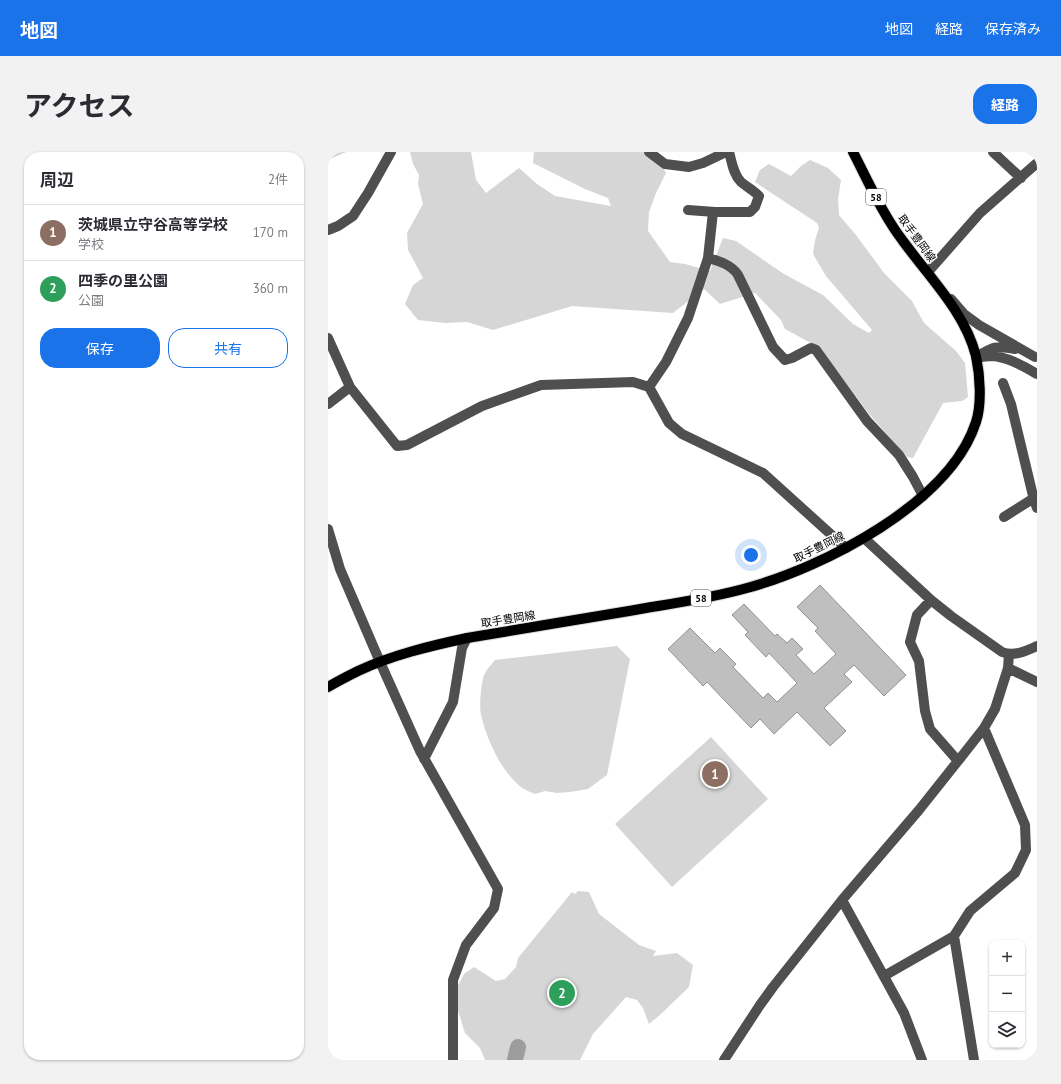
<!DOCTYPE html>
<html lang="ja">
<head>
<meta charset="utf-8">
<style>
	body { margin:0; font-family:"PT Sans","Noto Sans JP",sans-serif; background:#f2f2f3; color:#2b2b33 }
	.controls { position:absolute; right:12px; bottom:12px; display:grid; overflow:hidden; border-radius:8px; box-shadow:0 1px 3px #0004 }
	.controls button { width:36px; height:36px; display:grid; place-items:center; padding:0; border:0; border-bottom:1px solid #e1e1e2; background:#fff; color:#2b2b33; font:20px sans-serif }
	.you { position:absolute; left:423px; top:403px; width:14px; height:14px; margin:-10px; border:3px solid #fff; border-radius:50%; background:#1a73e8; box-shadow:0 0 0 6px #1a73e833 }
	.badge { display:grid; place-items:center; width:26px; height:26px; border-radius:50%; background:#1a73e8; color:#fff; font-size:13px; font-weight:700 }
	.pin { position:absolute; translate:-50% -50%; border:2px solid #fff; box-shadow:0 1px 4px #0006 }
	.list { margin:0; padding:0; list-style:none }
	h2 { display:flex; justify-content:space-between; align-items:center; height:52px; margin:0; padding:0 16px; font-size:17px }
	h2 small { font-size:13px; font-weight:400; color:#7c7c81 }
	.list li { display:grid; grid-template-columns:26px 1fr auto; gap:12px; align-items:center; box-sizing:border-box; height:56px; padding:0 16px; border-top:1px solid #e1e1e2 }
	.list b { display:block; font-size:15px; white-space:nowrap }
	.list p { margin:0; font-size:13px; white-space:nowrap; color:#7c7c81 }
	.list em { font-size:13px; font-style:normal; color:#7c7c81 }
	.actions { display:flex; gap:8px; padding:12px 16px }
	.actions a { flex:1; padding:9px 0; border:1px solid #1a73e8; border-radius:16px; text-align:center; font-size:14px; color:#1a73e8 }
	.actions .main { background:#1a73e8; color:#fff }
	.icon { flex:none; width:22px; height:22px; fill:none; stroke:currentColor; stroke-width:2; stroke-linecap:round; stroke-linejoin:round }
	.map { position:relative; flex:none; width:709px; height:908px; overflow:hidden; border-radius:16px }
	header { display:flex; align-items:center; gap:24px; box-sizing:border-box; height:56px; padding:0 20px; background:#1a73e8; color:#fff }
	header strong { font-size:19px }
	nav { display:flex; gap:22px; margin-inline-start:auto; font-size:14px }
	.intro { display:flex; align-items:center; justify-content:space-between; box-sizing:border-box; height:96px; padding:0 24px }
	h1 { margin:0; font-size:28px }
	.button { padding:10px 18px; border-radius:16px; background:#1a73e8; color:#fff; font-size:14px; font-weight:700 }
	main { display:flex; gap:24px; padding:0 24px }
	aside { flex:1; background:#fff; border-radius:16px; box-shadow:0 1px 3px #0004 }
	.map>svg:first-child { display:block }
</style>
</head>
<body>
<header>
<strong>地図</strong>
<nav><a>地図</a><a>経路</a><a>保存済み</a></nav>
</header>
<div class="intro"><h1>アクセス</h1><a class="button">経路</a></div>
<main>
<aside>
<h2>周辺<small>2件</small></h2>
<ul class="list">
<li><span class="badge" style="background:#8d6e63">1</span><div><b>茨城県立守谷高等学校</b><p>学校</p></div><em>170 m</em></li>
<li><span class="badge" style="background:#2e9e5b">2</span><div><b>四季の里公園</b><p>公園</p></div><em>360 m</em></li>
</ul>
<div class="actions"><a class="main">保存</a><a>共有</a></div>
</aside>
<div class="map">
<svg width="709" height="908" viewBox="0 0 709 908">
	<rect width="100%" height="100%" fill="#fff"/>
	<path fill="#d6d6d6" d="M0,0h18l-18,8z
		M82,0h61l5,28 10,13 33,-25 18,16 18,12 56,10 -3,-8 -23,-9 -52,-26 1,-11h109l17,11 6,10 -10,20 -7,19 -1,19 22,31 15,2 25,7 13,-33 13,3 48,33 39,21 30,29 16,9 3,-3 -46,-54 -13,-22 2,-14 4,-12 -2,-5 -62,-41 5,-12 9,-6 22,12 10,-10 9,-6 18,8 13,12 -3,19 1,16 17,20 28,38 28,28 12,22 32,28 9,12 3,34 -6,4 -19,2 -30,55 -6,-1 -37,-42 -50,-67 -35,-19 -4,-9 -26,-27 -35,11 -16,-15 -31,24 -101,-7 -79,24 -26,-8 -22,1 -27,-3 -13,-16 8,-19 10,-7 -15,-28 -1,-17 16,-29 -5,-20 1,-9 -6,-11z
		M289,494l13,13 -23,116 -19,14 -18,3 -13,1 -12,-2 -10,3c-5,-2 -10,-4 -14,-7 -20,-16 -34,-47 -40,-72 -2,-10 0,-30 3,-40 2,-5 7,-10 11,-15z
		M383,585l57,62 -96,88 -57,-63z
		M250,739l11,1 10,22 40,31 17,6 -3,5 24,-3 16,12 -4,22 -28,27 -12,10 -6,-16 -6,-8 -11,-3 -33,37 -13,26h-95l-5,-12 -15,-15 -12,-38 11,-21 10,-7 22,14 9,-2 11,-12 2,-9 54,-66 3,2z"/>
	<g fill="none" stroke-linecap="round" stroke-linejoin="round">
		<path stroke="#9d9d9d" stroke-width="16" d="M187,908l3,-13"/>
	</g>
	<path fill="#bfbfbf" stroke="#939393" d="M492,433l86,90 -22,21 -30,-31 -10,9 8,8 -28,26 22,23 -16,15 -33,-34 -23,22 -14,-15 -9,9 -44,-46 -4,4 -35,-37 22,-21 25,25 5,-5 16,16 -3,3 30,31 5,-5 9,9 20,-19 -28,-30 -3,4 -21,-22 3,-3 -16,-17 12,-11 31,32 2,-2 10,9 5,-5 11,11 -7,6 18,19 22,-20 -21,-23 3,-3 -21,-21z"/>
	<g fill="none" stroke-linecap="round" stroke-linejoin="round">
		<defs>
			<path id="major" d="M0,535c10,-6 20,-11 30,-16 34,-16 72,-25 109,-33 54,-9 108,-18 162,-27 39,-7 79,-12 118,-23 77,-21 203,-85 229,-166 6,-18 4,-47 0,-66 -11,-44 -47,-79 -73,-115 -20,-26 -35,-60 -50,-89"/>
		</defs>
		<use href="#major" stroke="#dbdbdb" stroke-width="12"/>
		<path stroke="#4f4f4f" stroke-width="10" d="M321,0l16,12 24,3 14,-4 23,-11
			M665,0l28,26
			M360,58l27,2h35l5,-5 4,-11c-6,-6 -12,-9 -18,-14 -8,-8 -9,-20 -12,-30
			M385,60l-5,46c11,3 24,7 30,17l35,72 12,13 7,-2 19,-10 5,2 51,71 32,34 14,22 10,19
			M0,78l10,-4 15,-10 15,-23 23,-41
			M600,120l52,-59 57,-50
			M623,147l13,15 15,11 56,32
			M0,186l22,49 47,59 10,-1 75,-39 59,-21 92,-3 16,5 20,36 13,11 81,39 83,75
			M648,205c17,-10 20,-12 39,-8
			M651,205c4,0 9,-1 13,-1 16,1 31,10 45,18
			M675,231l8,21 23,96 3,8
			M321,235l17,-25 22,-44 20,-60
			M0,252l22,-17
			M676,365l30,-19
			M0,377l12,40 40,93 40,89 78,138 -4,19 -28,37 -13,35v80
			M536,386l67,62 20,16 51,36c12,5 24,-1 35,-6
			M603,448l-14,15 -7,27 9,19 6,50 5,18 28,32
			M680,516l29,14
			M96,607l29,-57 9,-54 5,-10
			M514,748l62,113 18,47
			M626,784l20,124
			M556,824l70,-40 16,-25 45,-38 11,-23 -1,-25 -41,-97
			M396,908l36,-55 13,-18 69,-87 77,-90 39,-49 26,-33 11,-19 13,-41 1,-14"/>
		<use href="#major" stroke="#000" stroke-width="10"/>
	</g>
	<g text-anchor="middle" stroke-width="3" stroke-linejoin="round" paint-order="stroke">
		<g fill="#fff" stroke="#4c4c4c" stroke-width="1">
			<rect x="538" y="37" width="20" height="16" rx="3"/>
			<rect x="363" y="438" width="20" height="16" rx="3"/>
		</g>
		<g font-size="10" font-weight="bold" fill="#000">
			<text x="548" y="49">58</text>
			<text x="373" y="450">58</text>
		</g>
		<g font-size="11" fill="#000" stroke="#fff">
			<text transform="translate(589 86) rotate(54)" y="4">取手豊岡線</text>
			<text transform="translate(491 395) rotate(-26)" y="4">取手豊岡線</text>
			<text transform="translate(180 467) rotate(-9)" y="4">取手豊岡線</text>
		</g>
	</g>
</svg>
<div class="controls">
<button>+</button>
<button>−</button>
<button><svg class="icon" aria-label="layers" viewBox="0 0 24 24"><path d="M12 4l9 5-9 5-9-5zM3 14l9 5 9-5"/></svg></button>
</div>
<div class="you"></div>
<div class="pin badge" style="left:387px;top:622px;background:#8d6e63">1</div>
<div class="pin badge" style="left:234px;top:841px;background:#2e9e5b">2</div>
</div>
</main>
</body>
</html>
